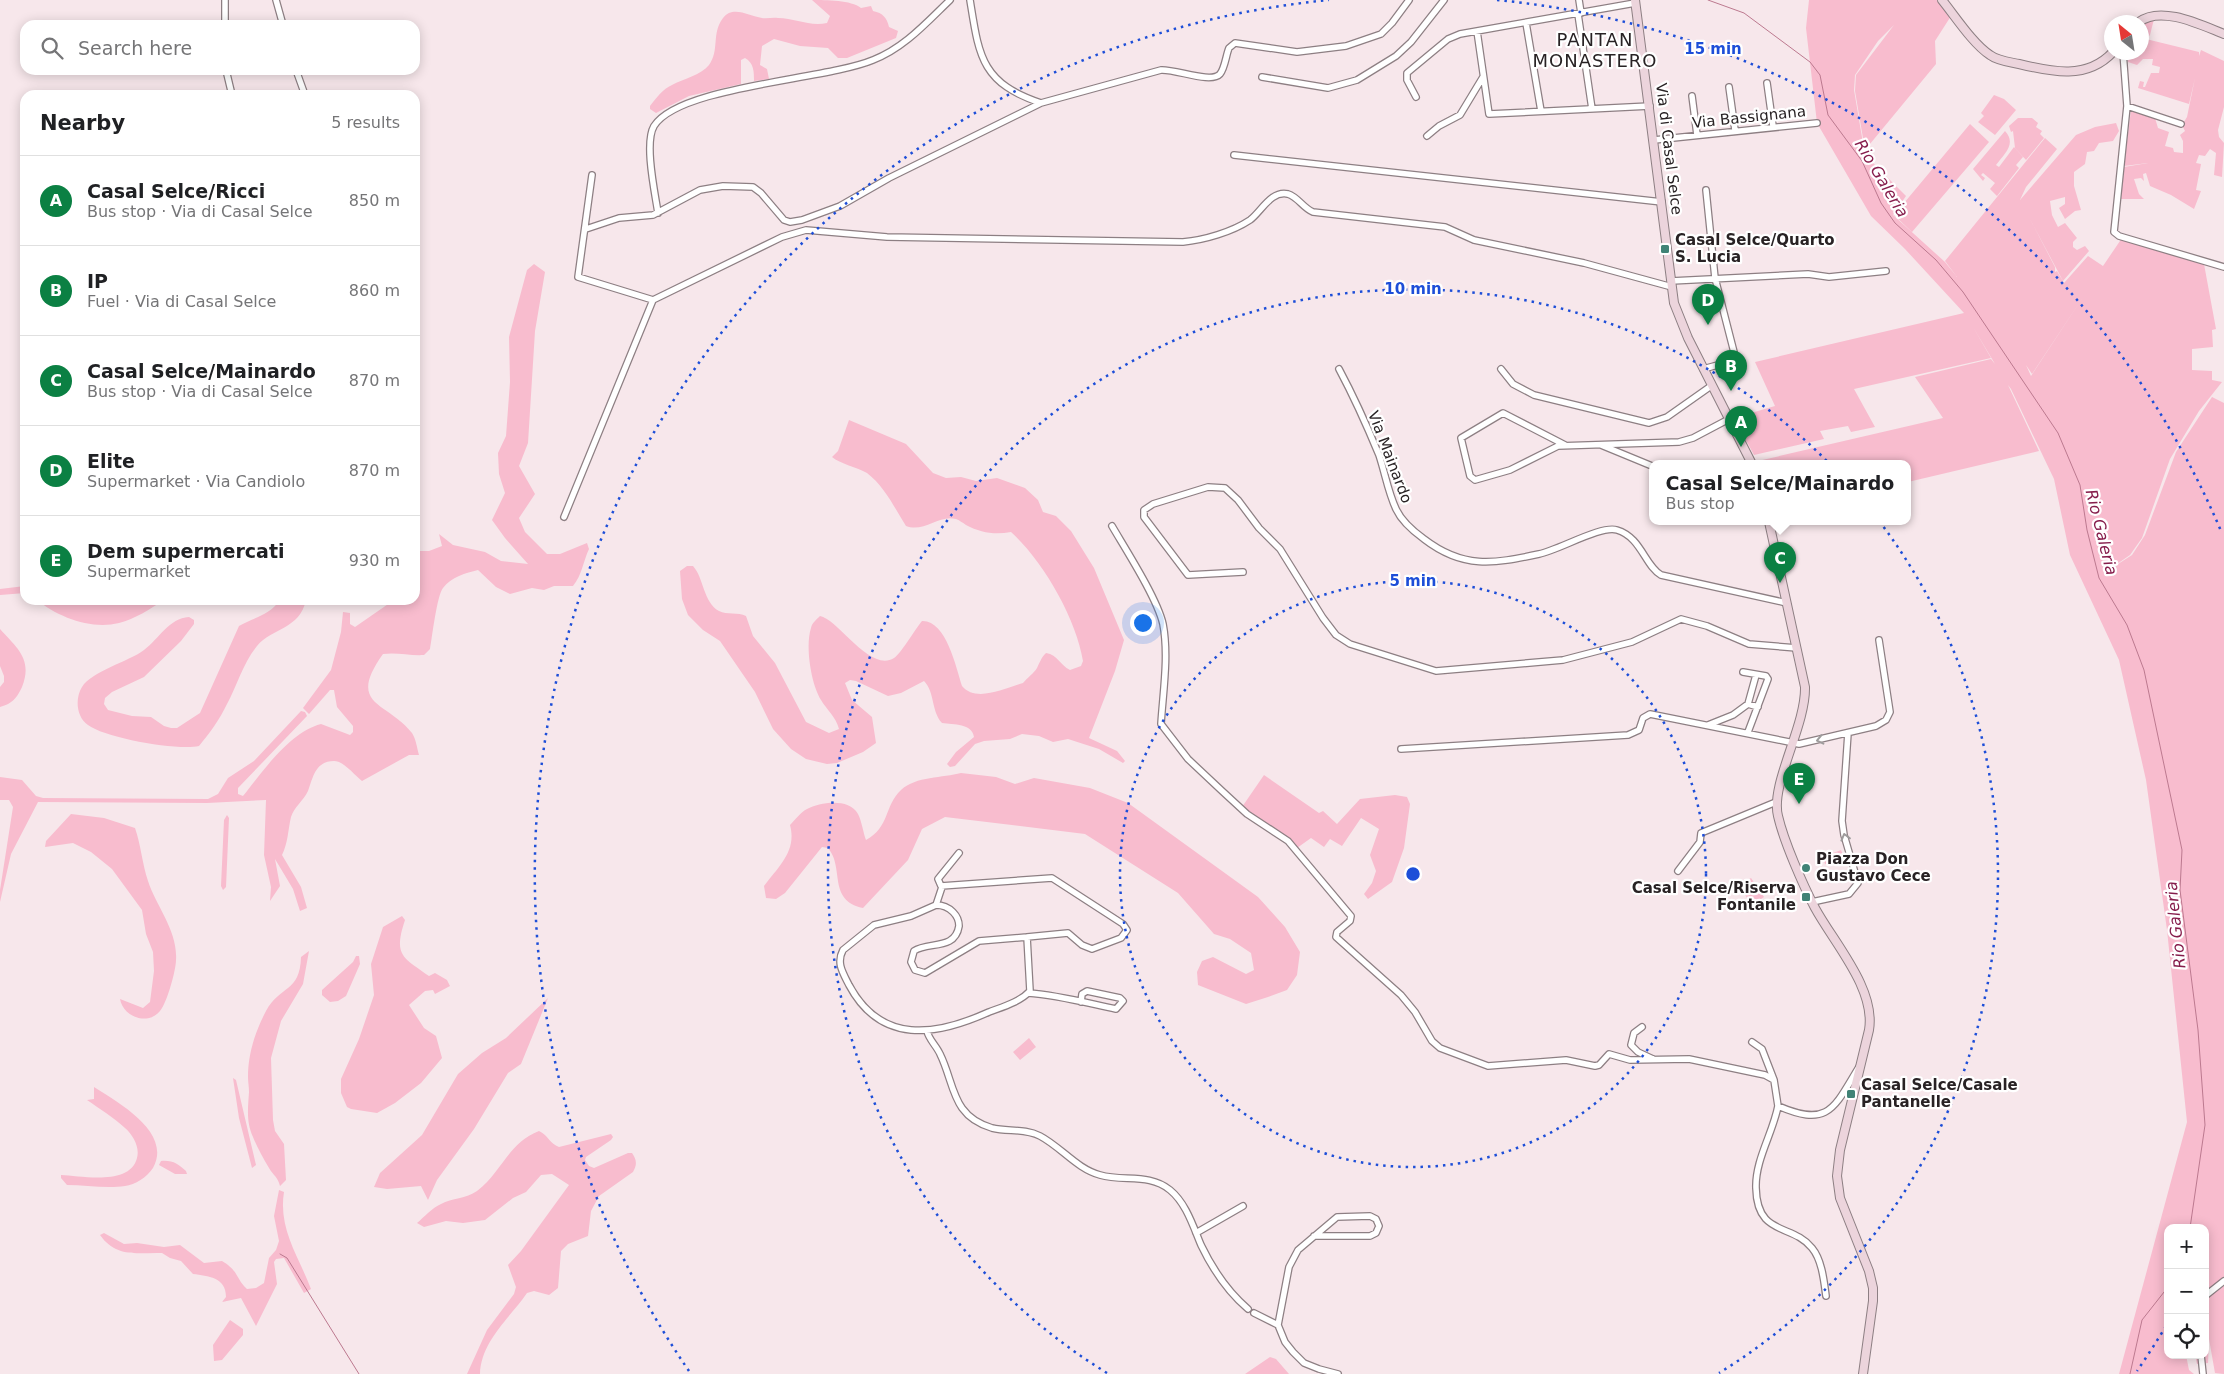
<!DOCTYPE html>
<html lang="en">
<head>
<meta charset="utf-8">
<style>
	body { margin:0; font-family:"DejaVu Sans",sans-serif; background:#f6f6f6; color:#202124 }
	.controls { position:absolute; right:15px; bottom:15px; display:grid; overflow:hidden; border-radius:10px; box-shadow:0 2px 12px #0003 }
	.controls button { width:45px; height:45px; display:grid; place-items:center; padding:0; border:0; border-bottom:1px solid #e0e0e0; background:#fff; color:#202124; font:25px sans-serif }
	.compass { position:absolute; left:2104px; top:15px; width:45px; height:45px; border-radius:50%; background:#fff; box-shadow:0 2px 12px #0003; rotate:330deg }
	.you { position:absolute; left:1142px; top:622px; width:18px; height:18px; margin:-12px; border:4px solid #fff; border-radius:50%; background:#1a73e8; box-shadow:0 0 0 8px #1a73e833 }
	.badge { display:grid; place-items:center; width:32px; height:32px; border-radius:50%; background:#0b8043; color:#fff; font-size:16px; font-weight:700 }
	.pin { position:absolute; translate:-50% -41px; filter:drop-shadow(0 1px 2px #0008) }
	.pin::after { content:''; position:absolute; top:26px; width:18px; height:15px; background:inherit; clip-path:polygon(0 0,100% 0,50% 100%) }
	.popup { position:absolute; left:1649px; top:460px; width:262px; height:65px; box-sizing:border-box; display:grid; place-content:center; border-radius:10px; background:#fff; filter:drop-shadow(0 1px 4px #0005); font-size:16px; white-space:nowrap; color:#757577 }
	.popup b { font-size:19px; color:#202124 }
	.popup::after { content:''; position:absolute; left:50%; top:100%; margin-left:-10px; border:10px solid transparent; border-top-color:#fff }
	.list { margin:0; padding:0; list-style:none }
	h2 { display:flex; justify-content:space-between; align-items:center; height:65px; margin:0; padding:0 20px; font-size:21px }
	h2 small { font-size:16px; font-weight:400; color:#757577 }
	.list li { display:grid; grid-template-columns:32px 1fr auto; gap:15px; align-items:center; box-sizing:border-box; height:90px; padding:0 20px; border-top:1px solid #e0e0e0 }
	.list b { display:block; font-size:19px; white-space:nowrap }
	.list p { margin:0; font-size:16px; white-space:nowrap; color:#757577 }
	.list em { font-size:16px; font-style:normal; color:#757577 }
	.icon { flex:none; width:28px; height:28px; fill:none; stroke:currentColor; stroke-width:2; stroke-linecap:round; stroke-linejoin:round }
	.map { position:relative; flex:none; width:2224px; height:1374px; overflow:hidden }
	.search { position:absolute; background:#fff; box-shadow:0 2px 12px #0003; left:20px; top:20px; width:400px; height:55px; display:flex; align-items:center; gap:12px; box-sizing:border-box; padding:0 18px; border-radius:15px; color:#757577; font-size:19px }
	.panel { position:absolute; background:#fff; box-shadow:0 2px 12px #0003; left:20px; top:90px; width:400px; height:515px; border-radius:15px }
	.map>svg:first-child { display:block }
</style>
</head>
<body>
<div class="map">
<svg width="2224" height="1374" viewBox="0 0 2224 1374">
	<rect width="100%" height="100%" fill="#f7e7eb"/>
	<path fill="#f8bcce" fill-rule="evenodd" d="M812,0c15,0 39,0 49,8l10,-2 2,5c10,2 14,7 16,16l9,4 -2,7 -49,20h-9l-10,-10 -28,-2 -26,-7 -12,7 -2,19 7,4 2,10 -15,2c0,-9 0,-18 -9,-23l-4,2v24l-52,12 -33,17 -6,-4v-3c6,-8 13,-17 22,-21 11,-6 29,-10 37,-20 11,-15 2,-31 14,-47 10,-13 26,-2 39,0 5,1 11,-1 16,0 17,0 32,9 49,5l3,-7z
		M1809,0h130l12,16 -16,25 1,23 -71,86 -10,-59 1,-16 38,-50 -16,16 -23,34 -1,15 11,65 41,41 -13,19 52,47 12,15 -12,-16 100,-123 12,11 -31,38 -6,13 56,-65 19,-8 21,-4 3,8 -6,10 -14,2 -5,8 -7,1 -2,12 -11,8v14l7,24 -6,1 -10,8 -6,-11 6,-4v-7l-15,4 2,14 6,12 7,-4 12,15 -4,4v5l4,3 8,-4 4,5 -26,30 -33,-62 25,48v5l2,-1 7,12 24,-27 15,10 19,-28 82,26 12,65 -4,1 1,17 -21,2v21l20,1v9l10,2 -23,29 -29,48 -28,79 -12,17 -26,18 28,-18 13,-20 31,-83 36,-55 12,6v971l-9,-1 -6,-34 -1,24 -11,1 -2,-9h10v-127h-37v127h18l3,15 5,4h-75l68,-252 -20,-192 -21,-150 -27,-120 -49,-105 -16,-76 -43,-90 -3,-4 31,66 -131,31v-18h-112v-4l-1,4 -39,-1 2,-2 185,-43 -28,-41 76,-18 4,5 -22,-37 18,31 -137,31 21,38 -24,5 -3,-6 -28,5 4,8 -70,16 -20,-37 41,-12 -20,-44 209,-49 -59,-64 -34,-33 -54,-93 -11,-95zM2085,294l-54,82 -5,-11 -47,-59 47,59 6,9z
		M2154,19l-4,16 -4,4 53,13v4l2,-6 23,11v46l-6,23 1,7 5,6 -2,34 -8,-2 2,-22 -6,-4 -5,7 -6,-1 -3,8 5,1 -5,26 5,1 -7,18 -23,-14 -21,-9 -4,-13 -3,1 1,7 -3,-3 -7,1 5,15 5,5h-23l3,-32 24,-4 -24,3 7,-56 24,8 3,10 11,4 -4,14 8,2 1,4 9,1v-12l-3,-6 5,-4 -3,-6 5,-8 8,-39 -6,26 -51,-16 2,-7 4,1 -1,5h2l6,-14h8l1,-6 -8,-2 1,-6h-10l-6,6 -9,-3 -1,-9 15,-1v-26l6,-6z
		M1994,95l10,4 12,11 -21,25 -17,-13 6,-6 -3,-3z
		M2018,118h14l6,5 -2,4 6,4 -2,3 4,4 -18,22 -11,-12 -2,-17 -2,1 -2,-6z
		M1970,124l19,18 -77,90 -18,-17z
		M2005,131c12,13 -1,23 -9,34l3,2 15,-20 9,10 -7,8 3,3 -22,28 -7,-7 5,-6 -12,-10 -2,2 4,3 -2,3 -10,-12z
		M534,264l11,8 -10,59 -7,112 -9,23 16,28 -16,24 6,14 22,22h13l27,-11 2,6c-6,13 -7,26 -16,37h-19l-10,4 -12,-2 -22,6 -14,-7 -18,-17c-12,3 -27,7 -35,18 -6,7 -11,50 -13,61l-6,6c-14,1 -27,-3 -41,-1 -37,52 4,47 29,79 4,6 5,15 7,22h-10l-47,26c-8,-6 -18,-20 -28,-20 -19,0 -21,17 -26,30 -4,9 -14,16 -17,26 -3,13 -3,26 -9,38l19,32 6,21 -7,3 -7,-22 -18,-30 5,27 -10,15 1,-14 -7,-32 2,-55 -59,3 -169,-1 -27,52 -11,48v-12l13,-83 -4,-7h-9v-23l22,3 14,16 7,2 165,1 10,-5 10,-16 26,-17 47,-50 4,1 2,4 -69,72v6l5,2c20,-25 47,-64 78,-72l29,11 3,-3v-6l-16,-19 -3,-17h-4l-21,24 -6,-6 28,-38 10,-38 2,-20 7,1v11l5,3 39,-27h21v-49h14l13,-5 -3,-12 14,11 32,7 16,9 27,3 -23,-26 -13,-18 13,-27 -6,-19 -1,-21 8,-17 4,-54 -1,-45 18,-67z
		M849,420l57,24 27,29 13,5 15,-1 15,4 21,-3 28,10 13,12 5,12 13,4 15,15 23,37 30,72 -9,31 -26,67 28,13 8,10 -2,2 -24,-14 -31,-10 -15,3 -14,-6 -17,-2 -12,5 -26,2 -9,3 -20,22 -5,1 -3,-3 9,-12 18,-15c-2,-14 -20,-12 -32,-14 -11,-12 -7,-31 -18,-42l-23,12 -13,3 -32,-15 -6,-1 -5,3 7,17 20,17 4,26 -13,9 -26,11 -10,1 -21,-5 -15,-10 -18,-20 -18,-37 -35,-51 -17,-11 -15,-15 -6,-16 -2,-28 7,-5h6c11,12 10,36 26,45 8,4 19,1 27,5l7,20 22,27 31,59 23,11 10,-4c-3,-12 -12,-19 -18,-29 -10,-16 -16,-54 -10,-72 1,-5 5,-8 9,-12 18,3 50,57 74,42 6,-3 22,-30 28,-37 24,-1 34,46 40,65 14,17 44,2 61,-3 4,-5 11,-10 14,-15 3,-6 4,-10 9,-15 12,2 14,12 24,17l11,-4 2,-5c-7,-43 -40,-100 -72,-129 -16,3 -30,1 -45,-7 -3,-2 -7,-5 -10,-6 -17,-5 -32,14 -50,7 -12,-19 -21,-39 -39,-53 -10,-6 -27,-9 -35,-16l6,-6z
		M25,586v7l-25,2v-6z
		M37,600l86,3 11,-3h30c-14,9 -29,19 -45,23 -28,7 -61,-6 -82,-23z
		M280,600h26c-6,29 -34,28 -49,46 -14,17 -20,40 -30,58 -7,15 -18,30 -28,42 -21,5 -94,-8 -111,-21 -12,-8 -13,-27 -6,-38 10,-16 46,-25 62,-37 15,-11 25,-32 45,-33l5,3v4l-13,17 -37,36 -32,15 -7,6 -1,6 4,6 24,6 19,1 13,9 7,2h6l23,-15 39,-87c15,-9 30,-10 41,-26z
		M0,629c17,19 33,30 22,58 -6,12 -9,16 -22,20v-20l4,-5v-6l-4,-10z
		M961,773l35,4 19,7 19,-6 56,10 38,15 130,94 27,30 15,25 -3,23 -10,15 -19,7 -22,7 -48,-19 -1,-13 5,-11 11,-4 33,17 8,-4 -3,-17 -21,-14 -16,-5 -36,-41 -93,-59 -140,-17 -23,12 -14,31 -45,48c-36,-8 -18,-40 -35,-60l-6,-1 -37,46 -9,6 -10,-1 -2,-12c15,-20 33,-35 26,-61 5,-5 11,-13 17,-16 14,-7 42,-11 51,5 4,8 5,18 8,26 24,-13 18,-34 35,-50 15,-14 42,-12 60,-17z
		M1264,775l55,38 4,-2 14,13 23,-25 35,-4 12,2 3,7 -6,44 -12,34 -24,17 -4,-5 8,-11 4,-12 -6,-16 9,-26 -18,-11 -19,28 -12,-7 -6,8 -13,-9 -14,10 -19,-18 -36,-23z
		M71,814l33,4 31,10c6,17 7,35 13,53 8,25 30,50 28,79 0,10 -9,43 -16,51 -12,15 -37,6 -40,-12l23,9 7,-6 4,-31 -1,-19 -7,-18 -4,-24 -30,-41 -21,-17 -18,-9 -28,4 1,-6z
		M227,815l2,3 -3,69 -3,3 -2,-4 3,-66z
		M1841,850l4,10 -20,4 -2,-7z
		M1751,878l13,19 -12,8 -13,-19z
		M402,916l3,4c-12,36 -2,37 24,56l6,-3 12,7 3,6 -15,8 -2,-4 -8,1 -16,14 15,23 12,8 6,22 -21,25 -26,20 -18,10 -26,-4 -4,-2 -6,-14v-14l18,-40 15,-44 -3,-31 12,-37z
		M309,951l-6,33 -22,37 -10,37 2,62 2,11 9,13 2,36 -6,6c-2,-9 -7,-11 -11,-18 -6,-10 -12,-21 -16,-31 -7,-15 -5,-29 -4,-45 0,-5 -1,-10 -1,-15 0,-23 7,-45 18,-66 14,-26 34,-18 35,-54z
		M356,956h3l1,8 -14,32 -8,5 -8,1 -8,-7v-5l31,-28z
		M548,998l-27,66 -13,9 -34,56 -37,51 -9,20 -7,-14 -34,3 -13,-2 6,-14 42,-38 36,-61 24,-21 24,-15z
		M1029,1038l7,9 -16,13 -7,-8z
		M233,1078l3,2 20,85 -4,3 -13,-50z
		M94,1087c23,15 79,45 59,81 -6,9 -18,17 -28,18 -18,3 -40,-1 -58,-1l-6,-7v-3c21,1 69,11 76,-17 3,-11 -4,-23 -12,-30 -12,-11 -25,-19 -38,-28l7,-1z
		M539,1131c9,4 11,13 20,16l52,-13 2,3 -2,3 -25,17 -1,3 4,6 5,2 34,-15h4c5,7 5,12 1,19l-34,24 -8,15 -3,25 -20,8 -7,7 -3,37 -9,7 -15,-4 -7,2c-18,26 -46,48 -47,81h-13l20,-44 27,-36 2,-7 -8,-22 13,-14 48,-66 -17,-11 -11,1 -15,17 -13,6 -28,22 -22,3 -17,-2 -22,6 -7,-4c7,-6 15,-15 24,-19 11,-6 25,-5 36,-13 25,-19 31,-48 62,-60z
		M161,1161c12,-1 17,3 25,10l1,3h-12l-16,-9z
		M279,1190l5,2c-6,37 15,65 27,97l-7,4 -20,-35 -8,1 -2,3 3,22 -21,42 -15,-28 -19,4 4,-5c0,-20 -18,-21 -33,-23l-12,-13 -11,-3 -8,-5c-23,-1 -45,6 -62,-18l4,-2 20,11 13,-1 27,4 16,-2 24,18 18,-2c17,10 14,18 25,28l9,-1 8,-5 5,-25 7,-8 3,-9 -5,-25z
		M230,1320l13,9v6l-21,25 -8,1 -1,-16z
		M1270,1357l6,2 13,15h-44z"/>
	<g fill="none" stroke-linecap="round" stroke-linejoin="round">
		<path stroke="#bc798f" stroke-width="1" d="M1708,0l36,13 66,49 10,13 8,40 34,46 19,42 14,20 41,37 27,32 95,141 22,52 7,45 12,48 28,47 17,45 38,180 -2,40 18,140 7,95 -15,103
			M280,1254l7,4 72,116
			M2130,1374l12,-54 26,-33"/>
		<defs>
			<path id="street" d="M225,0v25
				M276,0l7,25
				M970,0c9,56 11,83 71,103
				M1579,0l2,13
				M1578,14l14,95
				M1526,23l15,88
				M1477,31l12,83 161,-8
				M2123,52l4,54 54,18
				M226,70l6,25
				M296,70l9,25
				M1262,77l66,11 29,-8 39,-24 15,-14 33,-42
				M1767,83l6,43
				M1729,87l6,43
				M1692,96l5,39
				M1416,97l-9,-17v-7l41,-34 12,-5 175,-31
				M2127,106l-13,126 5,4 105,31
				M1427,136l12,-10 21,-11 23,-38
				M1654,140l163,-17
				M1234,155l428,47
				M592,175l-14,102 75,23
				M658,213c-3,-20 -14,-70 -4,-87 25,-40 171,-46 219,-66 31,-12 53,-37 77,-60
				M586,229l33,-11 34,-3 47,-25 23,-4 30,1 8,6 23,27 6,2 12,-2 38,-14 49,-28 152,-75 120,-33c15,-1 50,14 59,4 5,-6 6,-19 9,-26l6,-5 62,9 49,-6 35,-12 11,-11 17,-23
				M1671,281l137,-7 21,3 57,-6
				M1339,369c15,28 28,57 40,86 6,18 9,37 17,54 6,13 17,22 28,30 39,30 69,25 115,15 20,-4 62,-29 78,-24 24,7 28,36 44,45l126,28
				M1501,369l12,15 21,11 115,28 18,-6 44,-31
				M1703,369l33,-9 -21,-82 -9,-88
				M1565,445l-62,-32 -42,25 9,38 5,4 35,-10 48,-24 121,-4 14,-4 36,-19
				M1601,445l51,21
				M564,517l89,-217 129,-63 24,-7 81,7 296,5c21,-2 49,-10 67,-22 11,-8 21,-30 38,-26 10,3 15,14 25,18l132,15 29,13 110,23 88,24
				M1112,526c14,24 45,72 51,98 6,32 0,68 -2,100l27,35 33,31 26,24 41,27 63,75 -1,5 -13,11 -1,5 65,58 14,17 17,29 8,7 48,18 78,-6 29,6 4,-1 10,-11 21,6 59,-1 76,16 9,5 4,26c51,22 56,2 81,-39
				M1243,572l-55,3 -44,-58v-7l9,-6 55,-17 17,1 13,12 21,28 21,21 43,69 13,17 14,9 86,27 127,-11 69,-18 49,-23 26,7 42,18 48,4
				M1743,672l23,4 2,3 -20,53
				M1748,704l8,-29
				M1708,725l25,-10 15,-11 10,3
				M1401,749l227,-14 11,-5 4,-12 7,-4 149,30 77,-18 10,-6 4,-8 -11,-72
				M959,853l-21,26 3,7 111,-8 71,46 4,6 -6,8 -29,11 -10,-4 -14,-12 -41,4
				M1678,871l22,-29 1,-9 75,-31
				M1812,902l37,-8 9,-11 -14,-48 -2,-14 6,-88
				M936,905c6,0 12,2 17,7 4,4 6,9 6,14 -4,25 -31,15 -45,25l-3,11 4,8 10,3 54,-32 48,-4 3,54c-10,11 -28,16 -41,21 -53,24 -108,33 -140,-27 -6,-12 -13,-22 -6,-35l31,-25 37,-9z
				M936,905l6,-18
				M1028,993c30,2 59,10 88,16l7,-8 -3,-3 -33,-7 -5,3 -1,8
				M1642,1027l-8,6 -3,12 7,7 15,7
				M927,1031c2,9 9,14 13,23 15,30 11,62 52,74 16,4 32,0 48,8 21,11 37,33 60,39 24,7 49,-2 70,15 16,13 23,36 31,55 12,25 26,46 47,64
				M1752,1042l10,7 12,31
				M1778,1106c-5,27 -23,54 -22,82 1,49 36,35 56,60 10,12 12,33 14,48
				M1196,1233l47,-27
				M1314,1236h56l6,-3 3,-7 -3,-7 -6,-3 -33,1 -39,33 -9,17 -11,58 7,17 8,10 11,11 15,6 19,5
				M2205,1296l19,-15
				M1254,1313l24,12
				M2201,1355l2,19"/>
			<path id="secondary" d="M1635,0l39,303 14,35 64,126
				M1942,0c13,16 31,44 48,55 8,6 20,7 29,9 33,8 68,16 94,-12
				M2139,22c22,-17 62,3 85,12
				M1769,522l36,165c1,39 -35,97 -27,129 6,26 25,69 37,92 19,35 61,81 54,122l-29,120 -3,26 3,22 29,73 4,17v13l-10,73"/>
		</defs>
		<use href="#street" stroke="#8d7f83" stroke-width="8"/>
		<use href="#secondary" stroke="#8d7f83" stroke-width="10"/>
		<use href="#street" stroke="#fff" stroke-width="5.5"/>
		<use href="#secondary" stroke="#ecd4dc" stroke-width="8"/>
	</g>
	<defs><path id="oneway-chevron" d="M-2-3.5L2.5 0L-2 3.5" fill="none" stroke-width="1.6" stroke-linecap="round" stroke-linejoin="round" transform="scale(1.25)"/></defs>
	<g stroke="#9e9c9c">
		<use href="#oneway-chevron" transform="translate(1820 740) rotate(167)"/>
		<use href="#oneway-chevron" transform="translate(1845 837) rotate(-105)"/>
	</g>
	<g fill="none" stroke="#1d4ed8" stroke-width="2.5" stroke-dasharray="2.5 5">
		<circle cx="1413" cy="874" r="293"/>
		<path d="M1107 1373A585 585 0 1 1 1719 1373"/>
		<path d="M2166 1326A878 878 0 0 1 2137 1371M689 1371A878 878 0 0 1 1329 0M1497 0A878 878 0 0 1 2221 531"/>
	</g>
	<g fill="#408376" stroke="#fff" stroke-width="2">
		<rect x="1660" y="244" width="10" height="10" rx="2.5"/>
		<circle cx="1806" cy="868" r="5"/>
		<rect x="1801" y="892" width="10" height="10" rx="2.5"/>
		<rect x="1846" y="1089" width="10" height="10" rx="2.5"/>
	</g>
	<g text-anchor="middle" stroke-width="4.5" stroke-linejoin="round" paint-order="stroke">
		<g font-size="15" fill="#282224" stroke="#fff">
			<text transform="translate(1749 117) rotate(-6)" y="5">Via Bassignana</text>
			<text transform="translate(1669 149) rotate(83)" y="5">Via di Casal Selce</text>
			<text transform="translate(1390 457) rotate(69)" y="5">Via Mainardo</text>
		</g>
		<g font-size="15" font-weight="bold" fill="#282224" stroke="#fff" text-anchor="start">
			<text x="1675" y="245">Casal Selce/Quarto<tspan x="1675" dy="17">S. Lucia</tspan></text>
			<text x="1816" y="864">Piazza Don<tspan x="1816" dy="17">Gustavo Cece</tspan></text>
			<text x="1796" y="893" text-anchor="end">Casal Selce/Riserva<tspan x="1796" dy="17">Fontanile</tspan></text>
			<text x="1861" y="1090">Casal Selce/Casale<tspan x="1861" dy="17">Pantanelle</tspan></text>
		</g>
		<g font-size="16" font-style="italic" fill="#861d4c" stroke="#fff">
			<text transform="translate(1882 178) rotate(59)" y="6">Rio Galeria</text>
			<text transform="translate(2102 532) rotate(76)" y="6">Rio Galeria</text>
			<text transform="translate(2175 925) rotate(-96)" y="6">Rio Galeria</text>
		</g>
		<g font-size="18" letter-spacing="1" fill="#282224" stroke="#fff">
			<text x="1595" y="46">PANTAN<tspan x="1595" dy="21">MONASTERO</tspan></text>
		</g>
	</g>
	<circle cx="1413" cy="874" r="8" fill="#1d4ed8" stroke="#fff" stroke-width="2.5"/>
	<g font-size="15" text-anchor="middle" font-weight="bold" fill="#1d4ed8" stroke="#fff" stroke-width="4.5" stroke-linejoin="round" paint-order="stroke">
		<text x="1713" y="54">15 min</text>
		<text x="1413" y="294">10 min</text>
		<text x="1413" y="586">5 min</text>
	</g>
</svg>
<div class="controls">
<button>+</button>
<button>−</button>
<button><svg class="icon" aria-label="locate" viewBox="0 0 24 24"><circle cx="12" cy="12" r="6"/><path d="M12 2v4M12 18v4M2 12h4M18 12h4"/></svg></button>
</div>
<svg class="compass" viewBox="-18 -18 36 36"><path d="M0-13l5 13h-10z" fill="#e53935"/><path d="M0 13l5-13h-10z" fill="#757577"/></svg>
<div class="you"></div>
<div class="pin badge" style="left:1741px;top:447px">A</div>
<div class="pin badge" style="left:1731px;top:391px">B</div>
<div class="pin badge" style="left:1780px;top:583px">C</div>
<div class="popup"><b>Casal Selce/Mainardo</b>Bus stop</div>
<div class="pin badge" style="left:1708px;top:325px">D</div>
<div class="pin badge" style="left:1799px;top:804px">E</div>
<div class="search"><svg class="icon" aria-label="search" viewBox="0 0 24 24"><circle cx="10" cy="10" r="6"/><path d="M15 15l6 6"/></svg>Search here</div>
<section class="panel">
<h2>Nearby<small>5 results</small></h2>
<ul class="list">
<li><span class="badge">A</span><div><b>Casal Selce/Ricci</b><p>Bus stop · Via di Casal Selce</p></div><em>850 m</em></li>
<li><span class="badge">B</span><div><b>IP</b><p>Fuel · Via di Casal Selce</p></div><em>860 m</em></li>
<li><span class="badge">C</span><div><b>Casal Selce/Mainardo</b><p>Bus stop · Via di Casal Selce</p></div><em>870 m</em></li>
<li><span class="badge">D</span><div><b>Elite</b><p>Supermarket · Via Candiolo</p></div><em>870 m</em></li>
<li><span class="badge">E</span><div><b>Dem supermercati</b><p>Supermarket</p></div><em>930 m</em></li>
</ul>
</section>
</div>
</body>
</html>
